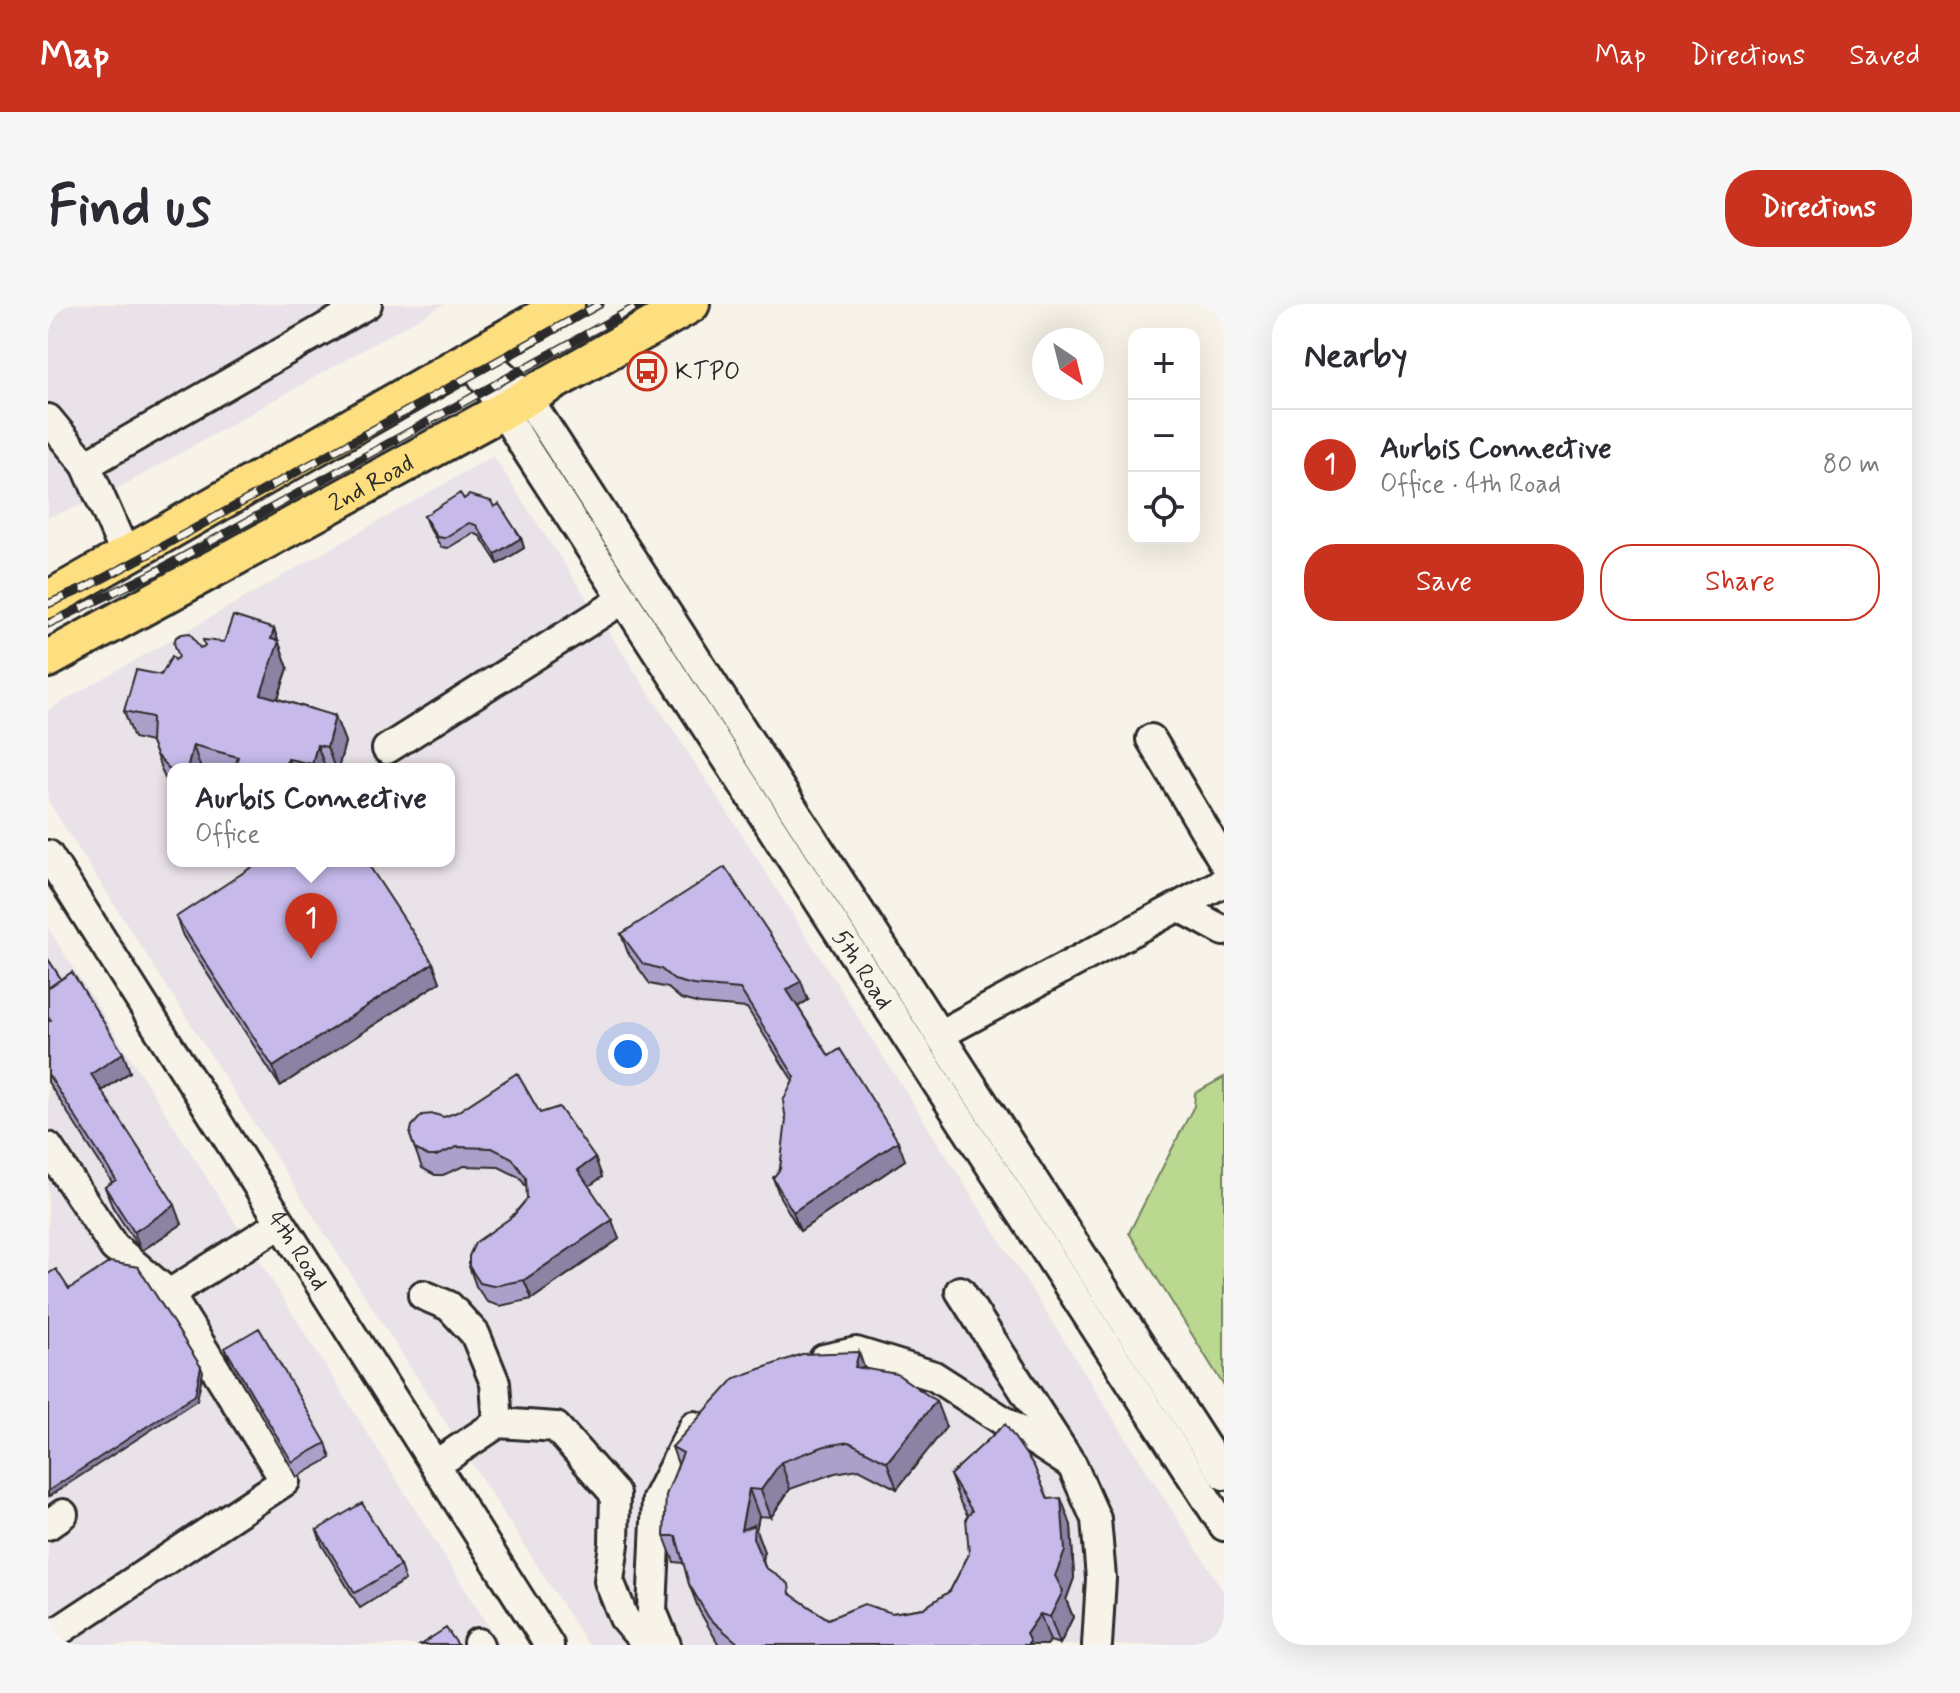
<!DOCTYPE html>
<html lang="en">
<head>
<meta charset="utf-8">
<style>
	body { margin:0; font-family:Mynerve,sans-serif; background:#f7f7f7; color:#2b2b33 }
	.controls { position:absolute; right:24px; top:24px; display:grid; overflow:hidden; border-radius:16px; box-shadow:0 8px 32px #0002 }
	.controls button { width:72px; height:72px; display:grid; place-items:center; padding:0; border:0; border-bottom:2px solid #e1e1e2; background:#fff; color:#2b2b33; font:40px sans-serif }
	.compass { position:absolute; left:984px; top:24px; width:72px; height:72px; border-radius:50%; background:#fff; box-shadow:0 8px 32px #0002; rotate:145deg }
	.you { position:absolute; left:580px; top:750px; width:28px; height:28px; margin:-20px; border:6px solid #fff; border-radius:50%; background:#1a73e8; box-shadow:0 0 0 12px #1a73e833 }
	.badge { display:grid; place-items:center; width:52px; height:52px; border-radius:50%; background:#c8321e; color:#fff; font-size:26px; font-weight:700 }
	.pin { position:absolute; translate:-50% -66px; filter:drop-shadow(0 2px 4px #0008) }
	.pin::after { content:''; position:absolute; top:42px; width:28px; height:24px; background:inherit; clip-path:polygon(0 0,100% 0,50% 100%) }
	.popup { position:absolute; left:119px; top:459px; width:288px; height:104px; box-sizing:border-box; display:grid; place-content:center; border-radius:16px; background:#fff; filter:drop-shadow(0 2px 6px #0005); font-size:26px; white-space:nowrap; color:#7c7c81 }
	.popup b { font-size:30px; color:#2b2b33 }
	.popup::after { content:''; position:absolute; left:50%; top:100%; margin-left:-16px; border:16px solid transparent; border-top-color:#fff }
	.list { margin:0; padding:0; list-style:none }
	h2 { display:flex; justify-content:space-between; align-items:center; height:104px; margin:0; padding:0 32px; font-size:34px }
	h2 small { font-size:26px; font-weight:400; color:#7c7c81 }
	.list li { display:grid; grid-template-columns:52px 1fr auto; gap:24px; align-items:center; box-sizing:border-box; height:112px; padding:0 32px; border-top:2px solid #e1e1e2 }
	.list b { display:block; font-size:30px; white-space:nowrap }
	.list p { margin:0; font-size:26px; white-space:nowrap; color:#7c7c81 }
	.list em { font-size:26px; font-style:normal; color:#7c7c81 }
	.actions { display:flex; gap:16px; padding:24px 32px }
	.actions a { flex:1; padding:18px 0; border:2px solid #c8321e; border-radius:32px; text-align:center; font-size:28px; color:#c8321e }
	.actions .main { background:#c8321e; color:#fff }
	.icon { flex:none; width:44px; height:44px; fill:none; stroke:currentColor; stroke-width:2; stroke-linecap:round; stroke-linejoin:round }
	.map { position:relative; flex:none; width:1176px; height:1341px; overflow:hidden; border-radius:32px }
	header { display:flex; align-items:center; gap:48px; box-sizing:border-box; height:112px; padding:0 40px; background:#c8321e; color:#fff }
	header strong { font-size:38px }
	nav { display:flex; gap:44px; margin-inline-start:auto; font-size:28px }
	.intro { display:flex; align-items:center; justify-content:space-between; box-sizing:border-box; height:192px; padding:0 48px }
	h1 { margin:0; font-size:56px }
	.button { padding:20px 36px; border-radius:32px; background:#c8321e; color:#fff; font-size:28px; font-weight:700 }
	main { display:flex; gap:48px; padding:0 48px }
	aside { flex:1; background:#fff; border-radius:32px; box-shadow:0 8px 32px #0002 }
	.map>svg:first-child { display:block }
</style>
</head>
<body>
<header>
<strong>Map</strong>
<nav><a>Map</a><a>Directions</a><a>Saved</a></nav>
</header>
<div class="intro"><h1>Find us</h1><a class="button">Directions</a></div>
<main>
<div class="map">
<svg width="1176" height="1341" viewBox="0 0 1176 1341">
	<rect width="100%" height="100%" fill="#f7f3e8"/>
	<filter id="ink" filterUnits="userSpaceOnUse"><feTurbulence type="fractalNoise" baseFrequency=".0125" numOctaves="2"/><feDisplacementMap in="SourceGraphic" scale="16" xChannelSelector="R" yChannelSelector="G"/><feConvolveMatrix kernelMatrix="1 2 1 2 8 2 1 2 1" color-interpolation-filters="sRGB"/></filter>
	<g filter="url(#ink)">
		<path fill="#e9e2e9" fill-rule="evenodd" d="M0,0h396l-345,195 -51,18z
			M445,152l244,371 487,765v53h-636l-540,-844v-91zM125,465h276v92h-276z
			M0,624l201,316 251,401h-452z"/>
		<path fill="#bad890" stroke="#72825e" stroke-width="2" d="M1176,773v309l-95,-153 65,-127 1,-13z"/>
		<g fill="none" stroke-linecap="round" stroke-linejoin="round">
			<defs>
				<g id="minor">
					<path d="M430,50l49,43 697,1078"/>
					<path id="s1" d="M423,54l55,91 698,1077"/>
					<path d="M0,115l38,46 41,93"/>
					<path d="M38,161l281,-161"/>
					<path d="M1103,435l73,123"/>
					<path d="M339,445l237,-150"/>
					<path id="s2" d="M0,551l501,790"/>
					<path d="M1132,603l44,24"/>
					<path d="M891,731l285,-153"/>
					<path d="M0,843l66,100 55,47 116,187 -237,157"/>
					<path d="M912,987l112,174 24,54 5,59 -4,67"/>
					<path d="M121,990l112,-71"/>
					<path d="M375,991l26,11 26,28 20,49 3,40"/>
					<path d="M776,1055l32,-7 78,24 138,89"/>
					<path d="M387,1161l63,-42 58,4 59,67 -1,50 -5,37 15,37 23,27"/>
					<path d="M0,1221l15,-11"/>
					<path d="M430,1339l1,2"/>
					<path d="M618,1341l-14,-34 5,-112 37,-73"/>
				</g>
				<g id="major">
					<path d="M0,296l518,-296"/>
					<path id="s3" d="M0,355l454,-248 189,-107"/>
				</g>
			</defs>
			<use href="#minor" stroke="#2b2b2b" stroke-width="34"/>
			<use href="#major" stroke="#2b2b2b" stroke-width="42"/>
			<use href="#minor" stroke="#f7f3e8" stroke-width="28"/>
			<use href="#major" stroke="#fedf80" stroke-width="36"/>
			<defs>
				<path id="rail" d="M0,300l37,-16 60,-32 455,-252
					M0,320l102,-49 491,-271"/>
			</defs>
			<use href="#rail" stroke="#2b2b2b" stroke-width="9"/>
			<use href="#rail" stroke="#f7f3e8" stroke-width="6" stroke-dasharray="18" stroke-linecap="butt"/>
		</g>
		<path fill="#aba0ca" stroke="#2b2b2b" stroke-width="2" d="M446,203l27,31 3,10 -26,16 -18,-28 -7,-3 -25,15 -7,-1 -13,-21 -4,-10z
			M226,325l14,39 -10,31 57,17 10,26 -7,27h-165v21l-7,-9 -15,-39 -17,-4 -10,-27 51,-51 25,-12z
			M128,613l257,46 7,19 -160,104 -97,-150z
			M573,630l187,66 -10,7 31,49 76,104 -105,71 -20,-34 -7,-19 7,-9 13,-88 -46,-73 -47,-4 -19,-5 -13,-11 -18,-4 -22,-31z
			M0,655l13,20 62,74 7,19 -28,19 80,133 -41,27 -29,-45 -7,-19 7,-5 -64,-100z
			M492,809l55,45 7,19 -13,9 30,53 -87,60 -32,7 -13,-4 -11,-16 -7,-20 58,-67v-11l-8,-11 -20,-10 -35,-1 -21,9h-8l-13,-7 -12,-33 34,-18z
			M177,1044l101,95 5,15 -34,19 -67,-115z
			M817,1064l81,59 -49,62 -38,-20 -24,4 -45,16 -19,28 -12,-1 -3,14 8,22 -1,9 2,6 28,29 35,23 64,-6 32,-5 26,-17 19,-37 -1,-38 -8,-14 -10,-27 98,24 23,26 3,53 -8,22 7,17 -13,27 -10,-3 -3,4h-328l-20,-35 -10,-26 -5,-21 -10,-1 -10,-26 14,-72 -6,-17z
			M269,1226l83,36 5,14 -45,28 -38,-63z"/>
		<path fill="#8b82a4" stroke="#2b2b2b" stroke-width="2" d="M473,234l3,10 -26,16 -3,-10z
			M226,325l14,39 -18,53 -9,-27 10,-55z
			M287,412l10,26 -7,27h-3l-8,-22z
			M145,441l8,24h-14z
			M269,441l9,24h-12l-2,-5z
			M240,455l4,10h-9z
			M385,659l7,19 -160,104 -7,-19z
			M753,677l7,19 -14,9 -7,-19z
			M75,749l7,19 -32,21 -7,-19z
			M850,837l7,19 -105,71 -7,-19z
			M547,854l7,19 -17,12 -7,-19z
			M127,901l7,19 -41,27 -7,-19z
			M564,916l7,19 -87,60 -8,-19z
			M811,1048l9,27 -13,-12z
			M153,1063l2,5 -6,28 -149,97v-6z
			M888,1097l10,26 -49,62 -10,-27z
			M733,1158l9,27 -19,28 -10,-27z
			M701,1185l10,27 -3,14 8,22 -1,13 -22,-35z
			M1013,1194l10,27 3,53 -8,22 7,17 -13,27 -10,-27z
			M992,1310l10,27 -3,4h-20l-1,-11z"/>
		<path fill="#c7baeb" stroke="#2b2b2b" stroke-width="2" d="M412,189l4,6 5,-4 22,6 3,6 5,-3 22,34 -26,16 -19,-29 -7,-2 -25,15 -7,-1 -13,-21z
			M185,312l41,13 -3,10 8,2 -18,53 74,22 -8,31 -10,-2 -5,19 -24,-5 -5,10h-49l4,-12 -45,-12 -6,24h-14v4l-17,-18 -5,-12 1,-26 -28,-6 12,-41 25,5 11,-19 3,4 4,-3 -5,-14 2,-6 6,-3 8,-1 10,15 5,-2 -2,-6 21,2z
			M213,557h105l67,102 -160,104 -97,-150z
			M677,563l76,114 -14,9 42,66 11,-7 58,92 -105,71 -20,-34 7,-9 6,-49 -3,-19 12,-24 -55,-88 -47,-4 -19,-5 -13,-11 -18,-5 -22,-30z
			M0,655l13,20 -13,9z
			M24,668l51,81 -32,21 84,131 -41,27 -29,-45 11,-7 -68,-106v-52l3,-2 -3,-4v-28z
			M469,769l23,40 19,-6 36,51 -17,12 34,50 -88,60 -31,6 -13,-3 -11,-17v-10l6,-13 38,-27 14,-17 -1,-21 -14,-20 -20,-10 -35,-1 -21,9h-8l-13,-7 -5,-14 2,-9 10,-11 12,-1 10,3 13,-5z
			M62,958l28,5 63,100 -6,28 -147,96v-217l8,-5 13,20z
			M211,1024l67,115 -34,19 -67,-114z
			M811,1048l-4,15 42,7 39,27 -49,61 -38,-20 -24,4 -44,16 -20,28 -12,-1 -8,41 13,-5 -1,13 12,29 24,17 1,10 38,25 36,-15 28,9 32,-5 26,-17 19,-37 -3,-36 6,-7 -22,-36 55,-51 29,42 14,33 13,-1 4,53 -10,25 8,15 -13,26 -10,-3 -14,20 4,8 -3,3h-287l-31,-27 -20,-34 -13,-48h-12l2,-41 17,-42 -11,-6 63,-69 67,-24z
			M314,1199l38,63 -45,27 -38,-63z
			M398,1324l12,17h-38z"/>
	</g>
	<defs>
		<symbol id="bus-ring" viewBox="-11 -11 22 22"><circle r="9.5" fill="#f7f3e8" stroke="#c8321e" stroke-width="1.5"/><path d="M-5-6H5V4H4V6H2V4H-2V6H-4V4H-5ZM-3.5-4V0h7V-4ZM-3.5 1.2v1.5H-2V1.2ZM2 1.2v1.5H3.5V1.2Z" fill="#c8321e"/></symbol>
	</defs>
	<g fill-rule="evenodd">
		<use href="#bus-ring" x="577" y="45" width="44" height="44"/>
	</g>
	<g text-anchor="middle" stroke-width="8" stroke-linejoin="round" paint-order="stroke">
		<g font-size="24" fill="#2b2b2b" stroke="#f7f3e8" text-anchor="start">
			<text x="627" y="75">KTPO</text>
		</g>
		<g font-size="24" fill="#2b2b2b" stroke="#f7f3e8">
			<text dy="8" stroke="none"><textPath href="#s3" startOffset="368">2nd Road</textPath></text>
			<text dy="8" stroke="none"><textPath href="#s1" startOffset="726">5th Road</textPath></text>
			<text dy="8" stroke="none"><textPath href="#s2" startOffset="468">4th Road</textPath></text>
		</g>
	</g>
</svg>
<div class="controls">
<button>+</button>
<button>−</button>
<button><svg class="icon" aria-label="locate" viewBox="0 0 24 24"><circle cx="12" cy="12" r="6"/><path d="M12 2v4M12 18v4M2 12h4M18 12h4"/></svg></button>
</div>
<svg class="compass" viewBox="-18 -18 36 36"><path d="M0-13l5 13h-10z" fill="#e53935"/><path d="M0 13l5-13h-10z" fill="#7c7c81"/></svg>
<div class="you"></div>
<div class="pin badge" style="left:263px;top:655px">1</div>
<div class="popup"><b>Aurbis Connective</b>Office</div>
</div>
<aside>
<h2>Nearby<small></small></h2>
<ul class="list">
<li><span class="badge">1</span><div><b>Aurbis Connective</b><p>Office · 4th Road</p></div><em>80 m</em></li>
</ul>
<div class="actions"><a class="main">Save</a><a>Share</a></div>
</aside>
</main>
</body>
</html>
